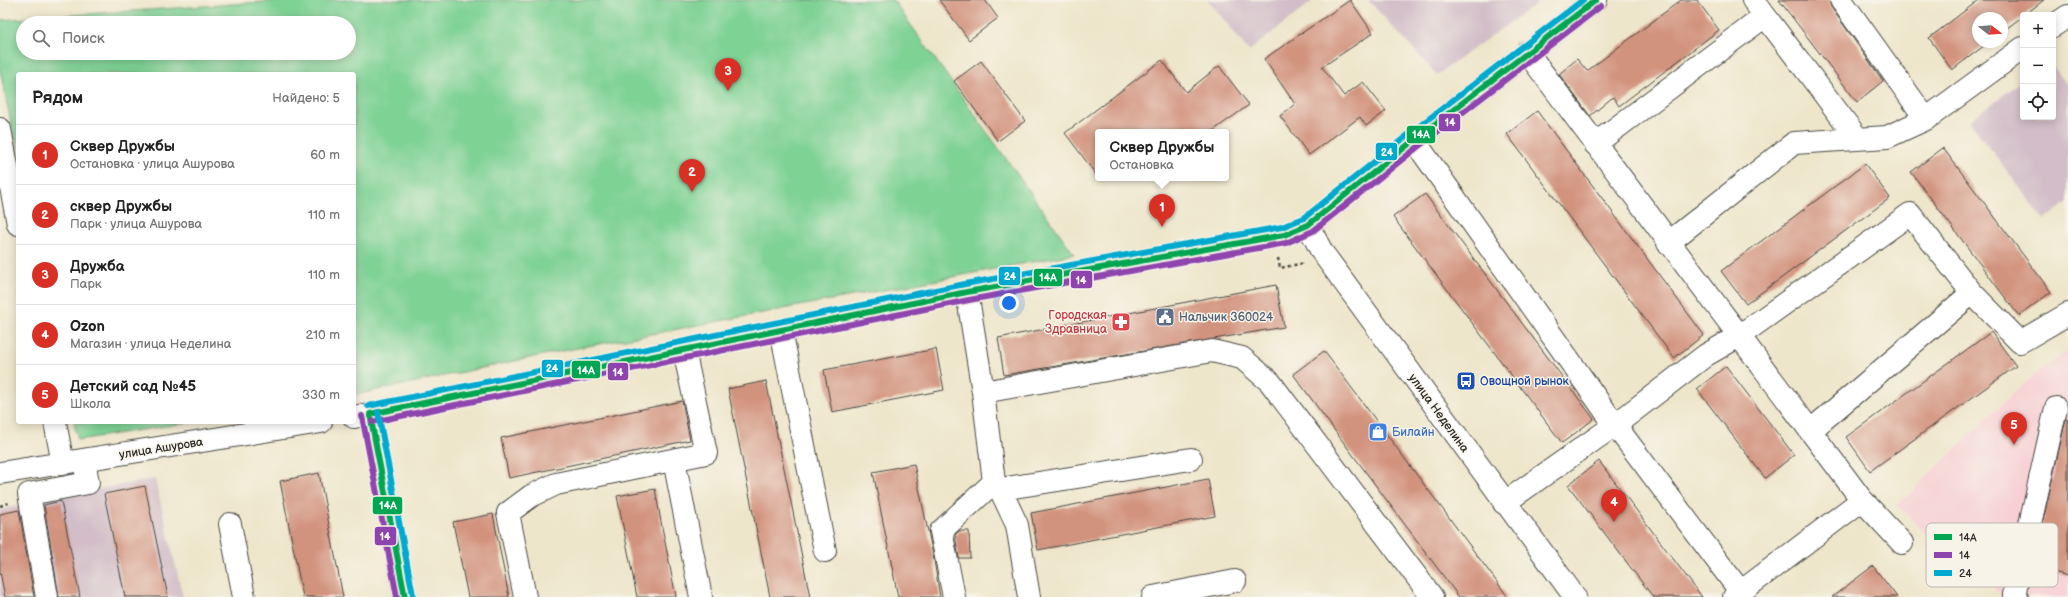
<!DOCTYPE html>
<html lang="ru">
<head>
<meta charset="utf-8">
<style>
	body { margin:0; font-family:"Balsamiq Sans",sans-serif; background:#f6f6f6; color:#222 }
	.controls { position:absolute; right:12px; top:12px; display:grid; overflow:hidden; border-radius:4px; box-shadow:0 2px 10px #0003 }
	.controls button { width:36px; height:36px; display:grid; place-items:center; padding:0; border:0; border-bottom:1px solid #e0e0e0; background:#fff; color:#222; font:20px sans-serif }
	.compass { position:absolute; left:1972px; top:12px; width:36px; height:36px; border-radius:50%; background:#fff; box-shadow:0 2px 10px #0003; rotate:107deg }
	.you { position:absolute; left:1009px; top:303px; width:14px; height:14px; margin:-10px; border:3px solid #fff; border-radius:50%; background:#1a73e8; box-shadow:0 0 0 6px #1a73e833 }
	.badge { display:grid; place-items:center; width:26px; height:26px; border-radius:50%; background:#d93025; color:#fff; font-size:13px; font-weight:700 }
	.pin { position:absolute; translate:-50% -33px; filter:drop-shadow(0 1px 2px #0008) }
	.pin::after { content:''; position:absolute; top:21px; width:14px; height:12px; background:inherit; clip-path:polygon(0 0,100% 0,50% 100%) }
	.popup { position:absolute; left:1095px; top:129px; width:134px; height:52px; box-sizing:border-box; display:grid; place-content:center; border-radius:4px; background:#fff; filter:drop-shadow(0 1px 3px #0005); font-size:13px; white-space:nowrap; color:#767676 }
	.popup b { font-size:15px; color:#222 }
	.popup::after { content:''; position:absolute; left:50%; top:100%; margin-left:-8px; border:8px solid transparent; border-top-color:#fff }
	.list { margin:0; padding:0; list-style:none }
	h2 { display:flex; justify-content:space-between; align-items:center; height:52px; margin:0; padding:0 16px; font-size:17px }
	h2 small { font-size:13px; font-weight:400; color:#767676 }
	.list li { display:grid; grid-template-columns:26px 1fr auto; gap:12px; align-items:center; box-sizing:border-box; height:60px; padding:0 16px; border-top:1px solid #e0e0e0 }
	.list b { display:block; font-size:15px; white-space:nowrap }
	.list p { margin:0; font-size:13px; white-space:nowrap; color:#767676 }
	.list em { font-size:13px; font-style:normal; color:#767676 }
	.icon { flex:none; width:22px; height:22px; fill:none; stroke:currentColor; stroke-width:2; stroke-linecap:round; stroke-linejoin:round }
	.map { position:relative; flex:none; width:2068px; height:597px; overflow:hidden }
	.search { position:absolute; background:#fff; box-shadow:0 2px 10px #0003; left:16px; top:16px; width:340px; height:44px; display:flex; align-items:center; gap:10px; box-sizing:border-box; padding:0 14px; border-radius:22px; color:#767676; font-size:15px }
	.panel { position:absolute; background:#fff; box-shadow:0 2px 10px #0003; left:16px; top:72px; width:340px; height:352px; border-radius:4px }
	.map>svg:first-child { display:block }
</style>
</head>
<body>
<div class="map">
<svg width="2068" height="597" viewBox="0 0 2068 597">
	<rect width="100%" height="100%" fill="#f7f3e8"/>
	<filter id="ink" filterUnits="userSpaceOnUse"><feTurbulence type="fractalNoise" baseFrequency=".025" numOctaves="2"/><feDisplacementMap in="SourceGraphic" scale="8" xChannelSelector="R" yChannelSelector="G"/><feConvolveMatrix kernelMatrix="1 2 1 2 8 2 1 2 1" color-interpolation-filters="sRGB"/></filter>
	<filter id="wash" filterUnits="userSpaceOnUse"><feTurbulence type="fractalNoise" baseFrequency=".012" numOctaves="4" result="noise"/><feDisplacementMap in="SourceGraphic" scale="16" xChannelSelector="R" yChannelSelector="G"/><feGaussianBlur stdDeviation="0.9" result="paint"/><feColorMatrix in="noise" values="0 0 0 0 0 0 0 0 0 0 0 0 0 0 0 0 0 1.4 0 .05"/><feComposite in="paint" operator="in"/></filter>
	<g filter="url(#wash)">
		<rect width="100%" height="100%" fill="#eee6cb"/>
		<path fill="#f7cfd4" d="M2068,350v247h-65l-12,-12 -71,-57 -22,-23 124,-120z"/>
		<path fill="#d2bdc8" d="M1208,0h106l-65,51z
			M1368,0h173l-104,75z
			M2053,66l15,20v116l-24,18 -75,-99 54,-41v37h30z
			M155,479l28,118h-183v-87l66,-15z"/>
		<path fill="#7ed294" stroke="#547e60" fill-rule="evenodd" d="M292,0h601l181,254 -507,96 -213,45v-321h-336v82l-18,-86v-50zM23,23h326v30h-326z
			M74,422h117l-113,18z"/>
		<g id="blocks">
			<path fill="#d2937e" d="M939,0h46l13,18 -29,22z
				M1350,0l23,33 -51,34 22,29 19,-14 23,29 -20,15 -6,-9 -51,38 -29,-39 15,-12 -31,-45z
				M1681,0h16l22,30 -100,76 -6,-9 -23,19 -31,-42 18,-15 10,12z
				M1779,0h50l2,7 52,74 -26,21z
				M1979,0h65l-42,32v-14h-24v24h11l-37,28 -23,-32z
				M1162,60l24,32 33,-26 30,39 -38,27h-113v45l-33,-44z
				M981,61l44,60 -27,20 -44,-60z
				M1537,111l167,224 -30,23 -167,-224z
				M1943,148l108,144 -32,24 -108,-144z
				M1865,164l25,34 -144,106 -25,-33z
				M1425,194l169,225 -32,24 -169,-226z
				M1276,285l8,42 -280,48 -6,-37z
				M1991,332l25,34 -146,105 -24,-34z
				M936,349l8,41 -112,22 -8,-42z
				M1324,351l123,164 61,82h-49l-121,-162 -45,-61z
				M1726,366l68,89 -29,23 -68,-89z
				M766,381l25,121 19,95h-40l-42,-208z
				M682,401l8,39 -181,38 -8,-40z
				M2066,419h2v157l-29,-8 10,-35 -8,-3z
				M1599,461l22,29 81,107h-49l-85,-112z
				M914,464l20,96 6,37h-42l-25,-125z
				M319,473l24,124h-40l-23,-116z
				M1208,479l7,37 -177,34 -7,-37z
				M145,486l23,111h-43l-21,-103z
				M655,489l7,38 14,70h-39l-20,-101z
				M61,501l19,96h-21l-15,-92z
				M19,510l15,87h-29l-5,-25v-58z
				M493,514l16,83h-41l-15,-75z
				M959,531h10l1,27h-11l-4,-23z
				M1873,566l24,31h-65z"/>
		</g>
	</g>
	<g filter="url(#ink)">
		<use href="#blocks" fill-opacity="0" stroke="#484743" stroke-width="1"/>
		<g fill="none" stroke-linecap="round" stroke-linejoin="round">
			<defs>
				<path id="minor" d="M1753,0l105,139
					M1841,0l85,119 97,-71
					M2053,26l15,-10
					M1527,52l335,448 -128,97
					M0,129l18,95
					M1414,140l201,285 125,166
					M1595,144l170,-128
					M1308,225l14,27 253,345
					M1668,243l126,-100 93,-6 39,-18
					M781,330l44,221
					M983,392l229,-41 30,7 28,24 162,215
					M370,414l35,183
					M354,417l613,-125 317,-57 24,-10 106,-85 182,-140
					M55,422l8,42
					M1810,431l162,-138
					M674,460l27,137
					M0,473l321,-51
					M994,482l6,7 191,-30
					M1000,489l17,36 12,72
					M1862,500l40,43
					M1504,503l111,-78 91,-70 33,-19 171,-122 62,79 48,49 48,-28
					M230,524l14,73
					M47,597l-18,-103 59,-11 -4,-23
					M525,597l-17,-84 23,-17 25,-12 150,-31 -22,-103
					M954,597l-13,-66 53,-49 -11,-90 -16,-100
					M1153,597l82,-16
					M2017,597l-3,-2 42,-187"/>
			</defs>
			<use href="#minor" stroke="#484743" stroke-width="24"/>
			<path stroke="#484743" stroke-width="2.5" stroke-dasharray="3 3" stroke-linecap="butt" d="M1278,258l2,10 24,-5
				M0,506l9,-3"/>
			<use href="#minor" stroke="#fff" stroke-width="22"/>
			<defs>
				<path id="bus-1" d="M370,414l597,-122 317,-57 24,-10 106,-85 182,-140
					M370,414l35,183"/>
				<path id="bus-2" d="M362,416l35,181
					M372,422l597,-122 317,-57 27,-12 106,-85 182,-140"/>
				<path id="bus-3" d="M368,406l597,-122 317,-57 22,-9 105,-84 174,-134
					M378,412l35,183"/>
			</defs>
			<use href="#bus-1" stroke="#f7f3e8" stroke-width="9"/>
			<use href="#bus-2" stroke="#f7f3e8" stroke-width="9"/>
			<use href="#bus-3" stroke="#f7f3e8" stroke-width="9"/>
			<use href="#bus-1" stroke="#00a651" stroke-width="6"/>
			<use href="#bus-2" stroke="#8e44ad" stroke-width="6"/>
			<use href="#bus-3" stroke="#00a9ce" stroke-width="6"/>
		</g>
	</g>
	<defs>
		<symbol id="civic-square" viewBox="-11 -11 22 22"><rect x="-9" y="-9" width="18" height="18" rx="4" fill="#5c6f8a" stroke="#f7f3e8"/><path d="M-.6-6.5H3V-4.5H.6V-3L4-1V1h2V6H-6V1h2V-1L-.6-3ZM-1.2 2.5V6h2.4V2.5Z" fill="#fff"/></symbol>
		<symbol id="pharmacy-square" viewBox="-11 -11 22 22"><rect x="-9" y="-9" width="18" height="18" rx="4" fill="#e0444e" stroke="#f7f3e8"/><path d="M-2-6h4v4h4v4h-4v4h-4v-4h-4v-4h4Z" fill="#fff"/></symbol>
		<symbol id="bus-square" viewBox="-11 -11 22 22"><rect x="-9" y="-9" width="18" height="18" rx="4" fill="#1a4fb4" stroke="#f7f3e8"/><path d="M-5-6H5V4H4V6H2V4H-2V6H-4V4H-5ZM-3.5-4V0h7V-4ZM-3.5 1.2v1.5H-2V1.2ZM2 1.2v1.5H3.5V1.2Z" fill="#fff"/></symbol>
		<symbol id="shop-square" viewBox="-11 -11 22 22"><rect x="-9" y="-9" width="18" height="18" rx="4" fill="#3f7fe0" stroke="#f7f3e8"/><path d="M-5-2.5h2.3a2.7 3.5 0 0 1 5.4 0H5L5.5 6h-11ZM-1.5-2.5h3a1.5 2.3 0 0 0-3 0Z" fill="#fff"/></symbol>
	</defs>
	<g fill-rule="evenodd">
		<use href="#civic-square" x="1154" y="306" width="22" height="22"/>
		<use href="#pharmacy-square" x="1110" y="311" width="22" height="22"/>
		<use href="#bus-square" x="1455" y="370" width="22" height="22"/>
		<use href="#shop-square" x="1367" y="421" width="22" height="22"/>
	</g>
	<g text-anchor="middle" stroke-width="3" stroke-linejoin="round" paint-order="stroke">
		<g font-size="12" fill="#be3a42" stroke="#f7f3e8" text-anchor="end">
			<text x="1107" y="319">Городская<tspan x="1107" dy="14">Здравница</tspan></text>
		</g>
		<g font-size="12" fill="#4e5e75" stroke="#f7f3e8" text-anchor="start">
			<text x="1179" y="321">Нальчик 360024</text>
		</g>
		<g font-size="12" fill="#164399" stroke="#f7f3e8" text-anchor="start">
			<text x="1480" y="385">Овощной рынок</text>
		</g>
		<g font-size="12" fill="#2b2b2b" stroke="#f7f3e8">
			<text transform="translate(1439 413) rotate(54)" y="4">улица Неделина</text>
			<text transform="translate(161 448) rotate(-9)" y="4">улица Ашурова</text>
		</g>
		<g font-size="12" fill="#366cbe" stroke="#f7f3e8" text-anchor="start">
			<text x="1392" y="436">Билайн</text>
		</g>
	</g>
	<rect x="1926" y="523" width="132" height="64" rx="6" fill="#f7f3e8" stroke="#bab7af" stroke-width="1"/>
	<rect x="1934" y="534" width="18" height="6" fill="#00a651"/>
	<rect x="1934" y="552" width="18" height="6" fill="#8e44ad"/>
	<rect x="1934" y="570" width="18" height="6" fill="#00a9ce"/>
	<g font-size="11" fill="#2b2b2b">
		<text x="1959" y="541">14А</text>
		<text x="1959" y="559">14</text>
		<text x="1959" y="577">24</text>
	</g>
	<g stroke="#f7f3e8" stroke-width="1.5">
		<rect x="1438" y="113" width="23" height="19" rx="4" fill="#8e44ad"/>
		<rect x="1406" y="125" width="30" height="19" rx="4" fill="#00a651"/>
		<rect x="1375" y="142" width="23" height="19" rx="4" fill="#00a9ce"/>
		<rect x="998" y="266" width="23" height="20" rx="4" fill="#00a9ce"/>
		<rect x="1033" y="268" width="30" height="19" rx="4" fill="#00a651"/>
		<rect x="1070" y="270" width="23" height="19" rx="4" fill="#8e44ad"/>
		<rect x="541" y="359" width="23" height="19" rx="4" fill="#00a9ce"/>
		<rect x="571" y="360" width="30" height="19" rx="4" fill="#00a651"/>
		<rect x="607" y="362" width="22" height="19" rx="4" fill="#8e44ad"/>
		<rect x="372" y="496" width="31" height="19" rx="4" fill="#00a651"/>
		<rect x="374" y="526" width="23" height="20" rx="4" fill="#8e44ad"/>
	</g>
	<g font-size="11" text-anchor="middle" font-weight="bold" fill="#fff">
		<text x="1450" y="126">14</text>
		<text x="1421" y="138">14А</text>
		<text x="1387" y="156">24</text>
		<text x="1010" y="280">24</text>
		<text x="1048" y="281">14А</text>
		<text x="1081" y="284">14</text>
		<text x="552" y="372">24</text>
		<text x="586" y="374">14А</text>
		<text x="618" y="376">14</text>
		<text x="388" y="509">14А</text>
		<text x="385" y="540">14</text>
	</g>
</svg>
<div class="controls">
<button>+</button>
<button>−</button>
<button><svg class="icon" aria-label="locate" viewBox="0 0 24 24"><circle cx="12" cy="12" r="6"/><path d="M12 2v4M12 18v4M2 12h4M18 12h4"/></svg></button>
</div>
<svg class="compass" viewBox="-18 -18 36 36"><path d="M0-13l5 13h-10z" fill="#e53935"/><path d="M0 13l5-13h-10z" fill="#767676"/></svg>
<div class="you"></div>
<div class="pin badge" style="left:1162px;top:227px">1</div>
<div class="popup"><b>Сквер Дружбы</b>Остановка</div>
<div class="pin badge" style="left:692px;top:192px">2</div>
<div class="pin badge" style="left:728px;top:91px">3</div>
<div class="pin badge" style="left:1614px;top:522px">4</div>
<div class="pin badge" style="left:2014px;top:445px">5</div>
<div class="search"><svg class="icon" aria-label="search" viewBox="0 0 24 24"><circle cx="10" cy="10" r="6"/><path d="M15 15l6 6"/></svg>Поиск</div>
<section class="panel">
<h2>Рядом<small>Найдено: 5</small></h2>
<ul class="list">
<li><span class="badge">1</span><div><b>Сквер Дружбы</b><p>Остановка · улица Ашурова</p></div><em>60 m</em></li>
<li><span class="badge">2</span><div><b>сквер Дружбы</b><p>Парк · улица Ашурова</p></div><em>110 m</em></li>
<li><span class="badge">3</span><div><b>Дружба</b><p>Парк</p></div><em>110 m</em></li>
<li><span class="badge">4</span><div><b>Ozon</b><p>Магазин · улица Неделина</p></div><em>210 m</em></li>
<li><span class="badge">5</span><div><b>Детский сад №45</b><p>Школа</p></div><em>330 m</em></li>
</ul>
</section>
</div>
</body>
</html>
